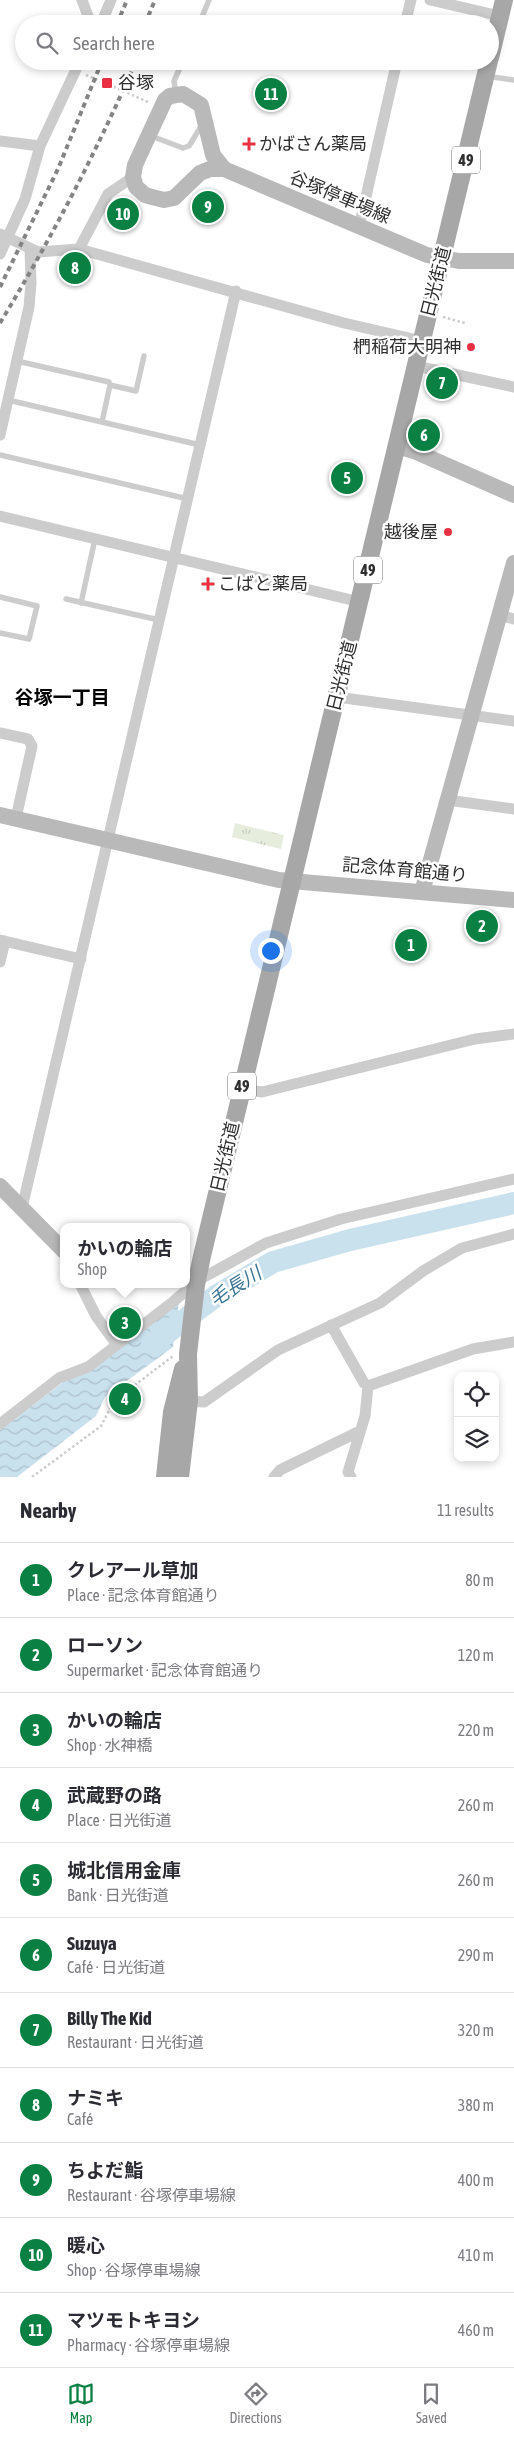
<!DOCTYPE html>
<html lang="en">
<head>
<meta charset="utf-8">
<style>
	body { margin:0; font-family:"Asap Condensed","Noto Sans JP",sans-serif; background:#f7f7f7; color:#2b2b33 }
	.controls { position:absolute; right:15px; bottom:15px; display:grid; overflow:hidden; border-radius:10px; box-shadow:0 2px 8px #0003 }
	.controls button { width:45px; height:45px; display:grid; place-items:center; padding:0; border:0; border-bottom:1px solid #e1e1e2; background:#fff; color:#2b2b33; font:25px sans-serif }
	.you { position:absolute; left:270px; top:950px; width:18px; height:18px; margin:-12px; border:4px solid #fff; border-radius:50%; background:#1a73e8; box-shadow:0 0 0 8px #1a73e833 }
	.badge { display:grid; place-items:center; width:32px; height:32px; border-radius:50%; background:#0b8043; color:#fff; font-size:16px; font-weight:700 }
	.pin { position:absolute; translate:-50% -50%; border:2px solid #fff; box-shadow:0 1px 5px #0006 }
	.popup { position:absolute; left:60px; top:1223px; width:130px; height:65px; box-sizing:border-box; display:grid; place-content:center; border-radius:10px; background:#fff; filter:drop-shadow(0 1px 4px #0005); font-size:16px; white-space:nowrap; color:#7c7c81 }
	.popup b { font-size:19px; color:#2b2b33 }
	.popup::after { content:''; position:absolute; left:50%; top:100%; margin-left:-10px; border:10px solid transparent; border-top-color:#fff }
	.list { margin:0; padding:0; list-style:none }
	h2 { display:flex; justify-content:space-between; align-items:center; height:65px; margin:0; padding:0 20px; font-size:21px }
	h2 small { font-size:16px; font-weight:400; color:#7c7c81 }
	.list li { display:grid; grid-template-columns:32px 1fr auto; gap:15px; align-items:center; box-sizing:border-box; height:75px; padding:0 20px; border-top:1px solid #e1e1e2 }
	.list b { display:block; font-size:19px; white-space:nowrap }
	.list p { margin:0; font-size:16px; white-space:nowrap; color:#7c7c81 }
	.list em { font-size:16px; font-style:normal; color:#7c7c81 }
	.icon { flex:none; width:28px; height:28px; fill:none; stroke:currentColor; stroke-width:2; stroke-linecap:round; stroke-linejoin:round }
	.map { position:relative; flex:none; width:514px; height:1477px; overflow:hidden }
	.search { position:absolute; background:#fff; box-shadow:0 2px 8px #0003; left:15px; right:15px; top:15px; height:55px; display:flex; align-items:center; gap:12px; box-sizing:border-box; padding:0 18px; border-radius:28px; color:#7c7c81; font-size:19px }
	.sheet { height:890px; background:#fff }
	nav { display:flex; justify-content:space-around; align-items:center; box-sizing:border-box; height:70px; border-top:1px solid #e1e1e2; background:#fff; font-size:14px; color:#7c7c81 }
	nav a { display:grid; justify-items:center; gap:2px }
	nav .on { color:#0b8043 }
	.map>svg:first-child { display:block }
</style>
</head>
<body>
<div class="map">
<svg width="514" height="1477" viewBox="0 0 514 1477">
	<defs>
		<pattern id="grass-tufts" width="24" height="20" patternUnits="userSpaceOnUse" patternTransform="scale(1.25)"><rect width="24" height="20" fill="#e6eddd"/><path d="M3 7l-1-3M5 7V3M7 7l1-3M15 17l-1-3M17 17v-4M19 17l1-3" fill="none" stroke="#c6ccbe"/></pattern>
		<pattern id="water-waves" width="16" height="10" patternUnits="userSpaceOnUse" patternTransform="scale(1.25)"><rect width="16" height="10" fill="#c9e0ed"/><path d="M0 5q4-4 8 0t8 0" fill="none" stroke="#adc0cc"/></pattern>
	</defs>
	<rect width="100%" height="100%" fill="#fff"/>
	<path fill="url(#grass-tufts)" d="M235,823l49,12 -3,14 -49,-12z"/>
	<path fill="url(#water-waves)" d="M179,1302l-6,45 -68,50 -9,19 -79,61h-17v-47l66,-50z"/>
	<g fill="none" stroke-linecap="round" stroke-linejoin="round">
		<path stroke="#c9e0ed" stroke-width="22" d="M152,1344l64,-48 57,-34 77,-22 164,-37"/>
		<path stroke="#ccc" stroke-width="2.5" stroke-dasharray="2.5 2.5" stroke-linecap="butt" d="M86,75l62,27
			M443,317l22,6
			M32,1477l69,-51 13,-25 59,-45"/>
		<path stroke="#ccc" stroke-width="5.5" d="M199,24l10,-24
			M486,76l28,4
			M176,94l-2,-13 9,-20
			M151,136l32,12 6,-2 14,-23
			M17,361l92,21 1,3 26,6 8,-35
			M8,400l192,45
			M102,422l8,-37
			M0,455l188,44
			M0,597l37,9 -8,33 -29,-6
			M66,599l93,21
			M81,603l14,-64"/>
		<path stroke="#ccc" stroke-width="11" d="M82,0l9,24
			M430,0l70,16
			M101,24l10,-24
			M405,24l6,-24
			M0,141l40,5
			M359,227l38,-166
			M0,234l38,18 41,-3 265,74 78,18
			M79,249l29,-55 25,-17
			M0,254l25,-55 15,-53 40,-85
			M416,366l98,21
			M0,435l29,-128 2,-24 -1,-35
			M0,516l360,86
			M499,615l15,4
			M337,697l177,24
			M0,733l28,6 4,7 -16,72
			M447,800l67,9
			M0,940l81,19
			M0,962l5,-21
			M242,1089l20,3 213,-53 39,-5
			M22,1208l214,-917
			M80,1284l16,32 21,29
			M331,1325l33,58 4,3 -3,30 -17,56 3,5
			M368,1386l105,-37 41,-7
			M189,1401l15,1 74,-52 102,-47 43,-32 39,-23 52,-14
			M0,1424l59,-46 29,-11 86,-66 23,-20 69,-38 75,-24 173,-40
			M274,1477l6,-7 80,-39"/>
		<path stroke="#b9b9b9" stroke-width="16" d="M224,169h-14l-10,4 -26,25 -10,2 -12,-3 -7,-2 -9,-8 -3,-10 2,-12 30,-65 5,-4 13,-2 18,11 12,50 11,14 203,86 32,6h55
			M397,446l17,5 100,44
			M0,815l279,65 235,20
			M422,892l92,-329
			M0,1186l64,65"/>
		<path stroke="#a7a7a7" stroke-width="18" d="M490,58l14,-58
			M165,1477l7,-65 11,-43
			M180,1477l9,-76 -1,-47 8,-69 6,-29 287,-1195"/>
		<path stroke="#848484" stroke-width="4" stroke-dasharray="5 4" stroke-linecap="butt" d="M117,24l10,-24
			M145,24l10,-24
			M0,287l58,-118 44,-108
			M0,323c51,-84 97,-172 136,-262"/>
	</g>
	<g fill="#e92f42" stroke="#fff" stroke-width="2">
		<rect x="101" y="77" width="12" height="12" rx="2.5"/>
		<path d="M246.5 136.5h5v5h5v5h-5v5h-5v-5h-5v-5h5z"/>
		<circle cx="471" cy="347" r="5"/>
		<circle cx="448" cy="532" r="5"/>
		<path d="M205.5 576.5h5v5h5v5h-5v5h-5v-5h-5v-5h5z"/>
	</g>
	<g text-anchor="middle" stroke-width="5" stroke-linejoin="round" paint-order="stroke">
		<g fill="#fff" stroke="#6d6d6d" stroke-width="1">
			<rect x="452" y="146.5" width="28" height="27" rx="4"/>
			<rect x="354" y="556.5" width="28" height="27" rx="4"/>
			<rect x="228" y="1072.5" width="28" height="27" rx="4"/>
		</g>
		<g font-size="16" font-weight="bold" fill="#2f2f2f">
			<text x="466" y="166">49</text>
			<text x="368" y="576">49</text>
			<text x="242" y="1092">49</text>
		</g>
		<g font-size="18" fill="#2f2f2f" stroke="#fff" text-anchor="start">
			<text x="118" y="89">谷塚</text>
			<text x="259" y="150">かばさん薬局</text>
			<text x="461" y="353" text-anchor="end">椚稲荷大明神</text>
			<text x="438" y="538" text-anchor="end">越後屋</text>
			<text x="218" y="590">こばと薬局</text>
		</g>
		<g font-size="18" fill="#2f2f2f" stroke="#fff">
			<text transform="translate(340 197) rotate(23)" y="6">谷塚停車場線</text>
			<text transform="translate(436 282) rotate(-76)" y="6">日光街道</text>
			<text transform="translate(342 676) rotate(-76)" y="6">日光街道</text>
			<text transform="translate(405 870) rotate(5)" y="6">記念体育館通り</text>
			<text transform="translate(225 1157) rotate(-77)" y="6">日光街道</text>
		</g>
		<g font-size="19" font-weight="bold" fill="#000" stroke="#fff">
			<text x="62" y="704">谷塚一丁目</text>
		</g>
		<g font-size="19" font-style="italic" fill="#3b7494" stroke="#fff">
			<text transform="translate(235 1286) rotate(-32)" y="7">毛長川</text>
		</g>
	</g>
</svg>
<div class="controls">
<button><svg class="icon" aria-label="locate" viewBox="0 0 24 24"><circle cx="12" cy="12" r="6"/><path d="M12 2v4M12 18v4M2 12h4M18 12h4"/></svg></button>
<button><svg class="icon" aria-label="layers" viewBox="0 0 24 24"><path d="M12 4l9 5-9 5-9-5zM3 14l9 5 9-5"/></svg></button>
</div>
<div class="you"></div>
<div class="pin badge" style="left:411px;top:945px">1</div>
<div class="pin badge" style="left:482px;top:926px">2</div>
<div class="pin badge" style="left:125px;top:1323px">3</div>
<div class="popup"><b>かいの輪店</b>Shop</div>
<div class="pin badge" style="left:125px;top:1399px">4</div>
<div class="pin badge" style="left:347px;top:478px">5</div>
<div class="pin badge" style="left:424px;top:435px">6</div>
<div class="pin badge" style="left:442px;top:383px">7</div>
<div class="pin badge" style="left:75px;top:268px">8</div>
<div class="pin badge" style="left:208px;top:207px">9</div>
<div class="pin badge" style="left:123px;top:214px">10</div>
<div class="pin badge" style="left:271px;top:94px">11</div>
<div class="search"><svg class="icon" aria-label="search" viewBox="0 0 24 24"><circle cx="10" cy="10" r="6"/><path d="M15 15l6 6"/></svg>Search here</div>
</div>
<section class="sheet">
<h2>Nearby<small>11 results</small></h2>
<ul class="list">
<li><span class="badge">1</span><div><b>クレアール草加</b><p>Place · 記念体育館通り</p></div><em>80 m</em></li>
<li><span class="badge">2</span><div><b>ローソン</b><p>Supermarket · 記念体育館通り</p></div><em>120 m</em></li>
<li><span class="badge">3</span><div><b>かいの輪店</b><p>Shop · 水神橋</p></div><em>220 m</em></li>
<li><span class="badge">4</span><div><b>武蔵野の路</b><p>Place · 日光街道</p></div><em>260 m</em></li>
<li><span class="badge">5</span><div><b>城北信用金庫</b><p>Bank · 日光街道</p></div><em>260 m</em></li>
<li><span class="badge">6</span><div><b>Suzuya</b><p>Café · 日光街道</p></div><em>290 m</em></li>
<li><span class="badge">7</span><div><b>Billy The Kid</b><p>Restaurant · 日光街道</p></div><em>320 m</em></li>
<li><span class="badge">8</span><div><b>ナミキ</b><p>Café</p></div><em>380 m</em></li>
<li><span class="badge">9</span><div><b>ちよだ鮨</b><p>Restaurant · 谷塚停車場線</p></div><em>400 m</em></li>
<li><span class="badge">10</span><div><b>暖心</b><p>Shop · 谷塚停車場線</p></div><em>410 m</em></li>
<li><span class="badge">11</span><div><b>マツモトキヨシ</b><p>Pharmacy · 谷塚停車場線</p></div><em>460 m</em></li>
</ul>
</section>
<nav>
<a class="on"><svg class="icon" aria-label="map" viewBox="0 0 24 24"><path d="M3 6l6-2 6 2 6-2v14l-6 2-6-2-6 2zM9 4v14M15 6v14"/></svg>Map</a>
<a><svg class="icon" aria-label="directions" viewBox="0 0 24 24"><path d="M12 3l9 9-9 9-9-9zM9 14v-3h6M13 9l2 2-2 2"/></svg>Directions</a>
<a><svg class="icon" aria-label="saved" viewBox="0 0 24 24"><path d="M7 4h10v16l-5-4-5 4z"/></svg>Saved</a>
</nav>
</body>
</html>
